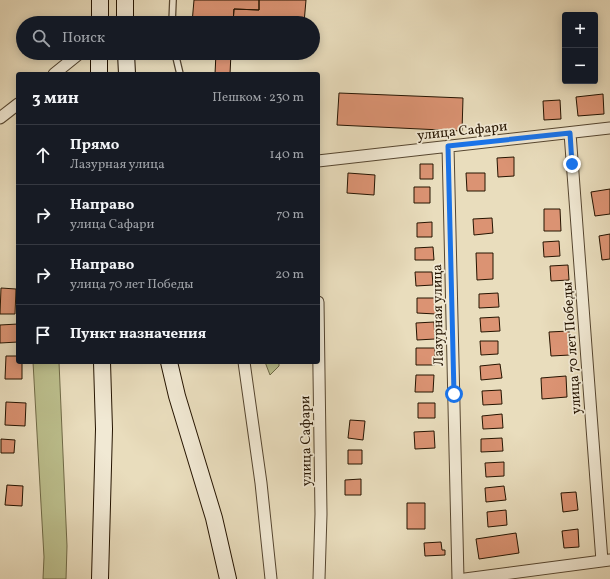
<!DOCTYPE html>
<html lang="ru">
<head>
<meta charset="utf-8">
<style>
	body { margin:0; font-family:Vollkorn,serif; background:#20242c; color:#f1f3f6 }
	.controls { position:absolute; right:12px; top:12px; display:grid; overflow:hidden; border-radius:4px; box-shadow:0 2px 10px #0003 }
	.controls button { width:36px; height:36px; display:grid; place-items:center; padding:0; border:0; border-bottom:1px solid #363941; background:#171b24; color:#f1f3f6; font:20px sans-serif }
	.stop { position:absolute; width:12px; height:12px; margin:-9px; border:3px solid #1a73e8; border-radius:50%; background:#fff }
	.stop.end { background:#1a73e8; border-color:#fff; box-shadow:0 1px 4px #0008 }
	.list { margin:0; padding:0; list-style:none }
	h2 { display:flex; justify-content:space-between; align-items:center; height:52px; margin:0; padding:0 16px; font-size:17px }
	h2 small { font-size:13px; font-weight:400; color:#9ea1a6 }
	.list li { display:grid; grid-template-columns:26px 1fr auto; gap:12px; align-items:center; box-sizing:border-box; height:60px; padding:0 16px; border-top:1px solid #363941 }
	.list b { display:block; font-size:15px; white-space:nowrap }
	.list p { margin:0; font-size:13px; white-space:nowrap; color:#9ea1a6 }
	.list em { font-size:13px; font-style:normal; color:#9ea1a6 }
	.icon { flex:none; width:22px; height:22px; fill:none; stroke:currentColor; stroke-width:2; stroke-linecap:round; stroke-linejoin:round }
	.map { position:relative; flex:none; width:610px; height:579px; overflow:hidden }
	.search { position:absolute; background:#171b24; box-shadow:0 2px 10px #0003; left:16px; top:16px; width:304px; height:44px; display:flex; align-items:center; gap:10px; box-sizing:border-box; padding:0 14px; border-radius:22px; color:#9ea1a6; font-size:15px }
	.panel { position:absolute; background:#171b24; box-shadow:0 2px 10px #0003; left:16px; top:72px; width:304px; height:292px; border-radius:4px }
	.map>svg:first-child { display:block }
</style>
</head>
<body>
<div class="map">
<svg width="610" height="579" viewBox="0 0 610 579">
	<rect width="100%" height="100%" fill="#e9ddbd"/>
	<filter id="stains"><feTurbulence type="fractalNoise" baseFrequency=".005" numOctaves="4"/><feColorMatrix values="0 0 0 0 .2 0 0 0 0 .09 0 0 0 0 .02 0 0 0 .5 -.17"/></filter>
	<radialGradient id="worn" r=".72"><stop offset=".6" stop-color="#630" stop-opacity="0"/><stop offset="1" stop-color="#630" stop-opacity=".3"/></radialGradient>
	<path fill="#bcbf8d" stroke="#706a47" d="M33,362h26l8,184 -1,33h-23l1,-22z
		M265,362h14v4l-9,9z"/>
	<path fill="#db9373" stroke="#251401" d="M194,0h65v10l-25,-1 -1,14h-41z
		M259,0h47l-2,23h-71l1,-14 25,1z
		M216,53h15l-1,21h-15z
		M339,93l124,5 -1,33 -125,-6z
		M603,94l1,20 -26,2 -2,-19z
		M560,100l1,19 -17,1 -1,-19z
		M514,157v19l-16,1 -1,-19z
		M420,164h13v15h-13z
		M348,173l27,2 -1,20 -27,-2z
		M466,173h19v18h-18z
		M414,187h16v16h-16z
		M610,189v25l-15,2 -4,-24z
		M544,209h16l1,22h-17z
		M492,218l1,15 -19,2 -1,-16z
		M432,222v15h-15v-14z
		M610,234v25l-8,1 -3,-24z
		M559,241l1,15 -16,1 -1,-15z
		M433,247l1,13h-19v-12z
		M476,253h17v26l-16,1z
		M568,265l1,15 -18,1 -1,-15z
		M415,272h17l1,13 -17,1z
		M1,288l15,1 -1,25h-15z
		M498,293l1,14 -20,1v-14z
		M417,298h18l1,16 -19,-1z
		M499,317l1,14 -19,1 -1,-14z
		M434,322l1,17 -18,1 -1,-17z
		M18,324v18l-18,1v-18z
		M569,331l1,24 -19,1 -2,-24z
		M480,341h18v13l-17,1z
		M416,348h19v17h-19z
		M6,356h12v6h4v17h-17z
		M500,364l2,14 -21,2 -1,-14z
		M416,375h18l-1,17h-18z
		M566,376l1,21 -25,2 -1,-21z
		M501,390l1,14 -19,1 -1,-14z
		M6,402l20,1 -1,23 -20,-1z
		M418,403h17v15h-17z
		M502,414l1,14 -20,1 -1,-13z
		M350,420l15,1 -2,19 -15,-2z
		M434,431l1,17 -20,1 -1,-17z
		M502,438l1,13 -22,1v-13z
		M1,439l14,1 -1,13h-13z
		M348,450h14v14h-14z
		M504,462v14l-18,1 -1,-14z
		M361,479v16h-16v-15z
		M7,485l16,1 -1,20 -17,-1z
		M504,486l2,14 -20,2 -1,-14z
		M576,492l2,18 -15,2 -2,-19z
		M407,503h18v26h-18z
		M506,510l1,15 -19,2 -1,-15z
		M578,529l1,18 -15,1 -2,-17z
		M516,533l3,20 -40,6 -3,-20z
		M441,542l1,8h3v5l-20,1 -1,-13z"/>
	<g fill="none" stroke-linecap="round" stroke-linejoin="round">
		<defs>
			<path id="service" d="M172,23l1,-23
				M175,53l5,21"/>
			<path id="minor" d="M54,74l26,-21
				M0,118l18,-14
				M570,133l32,428
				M448,146l10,433
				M318,161l292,-33
				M318,302l3,212 -2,65
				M244,362l17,121 10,96
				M465,579l145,-19"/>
			<path id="secondary" d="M125,0v23
				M100,23v-23
				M126,53l1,21
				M99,74v-21
				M169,362l8,34 37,122 14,61
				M100,579l4,-150 -2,-67"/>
		</defs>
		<use href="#service" stroke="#564630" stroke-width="8"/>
		<use href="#minor" stroke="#564630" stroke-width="13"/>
		<use href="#secondary" stroke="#251401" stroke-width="18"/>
		<use href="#service" stroke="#f1e9d4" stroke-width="5.5"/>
		<use href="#minor" stroke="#f1e9d4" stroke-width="11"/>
		<use href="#secondary" stroke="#f1e9d4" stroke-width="16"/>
	</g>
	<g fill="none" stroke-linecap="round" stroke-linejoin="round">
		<path stroke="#1a73e8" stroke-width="5" d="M454,394l-6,-248 122,-13 2,31"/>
	</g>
	<g text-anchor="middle" stroke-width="3.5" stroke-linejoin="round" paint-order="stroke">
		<g font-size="14" fill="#251401" stroke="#f1e9d4">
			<text transform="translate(462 130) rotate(-6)" y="5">улица Сафари</text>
			<text transform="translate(437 315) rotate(-91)" y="5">Лазурная улица</text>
			<text transform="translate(571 348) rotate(-94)" y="5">улица 70 лет Победы</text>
			<text transform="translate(305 441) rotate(-91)" y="5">улица Сафари</text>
		</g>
	</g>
	<rect width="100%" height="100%" filter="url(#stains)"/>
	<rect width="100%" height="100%" fill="url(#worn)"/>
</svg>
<div class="controls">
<button>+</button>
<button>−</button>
</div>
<div class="stop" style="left:454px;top:394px"></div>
<div class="stop end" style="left:572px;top:164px"></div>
<div class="search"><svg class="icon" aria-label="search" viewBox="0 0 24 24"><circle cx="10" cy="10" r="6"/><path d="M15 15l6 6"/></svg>Поиск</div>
<section class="panel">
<h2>3 мин<small>Пешком · 230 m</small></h2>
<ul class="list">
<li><svg class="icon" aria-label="ahead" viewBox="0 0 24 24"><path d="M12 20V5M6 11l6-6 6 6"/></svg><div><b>Прямо</b><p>Лазурная улица</p></div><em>140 m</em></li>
<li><svg class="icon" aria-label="right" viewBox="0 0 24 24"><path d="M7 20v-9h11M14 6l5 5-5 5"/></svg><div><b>Направо</b><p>улица Сафари</p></div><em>70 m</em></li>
<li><svg class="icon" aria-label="right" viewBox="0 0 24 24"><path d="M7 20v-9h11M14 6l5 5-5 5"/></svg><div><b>Направо</b><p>улица 70 лет Победы</p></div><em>20 m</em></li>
<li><svg class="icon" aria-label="arrive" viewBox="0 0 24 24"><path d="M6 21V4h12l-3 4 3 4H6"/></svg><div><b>Пункт назначения</b></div></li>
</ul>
</section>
</div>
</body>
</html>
